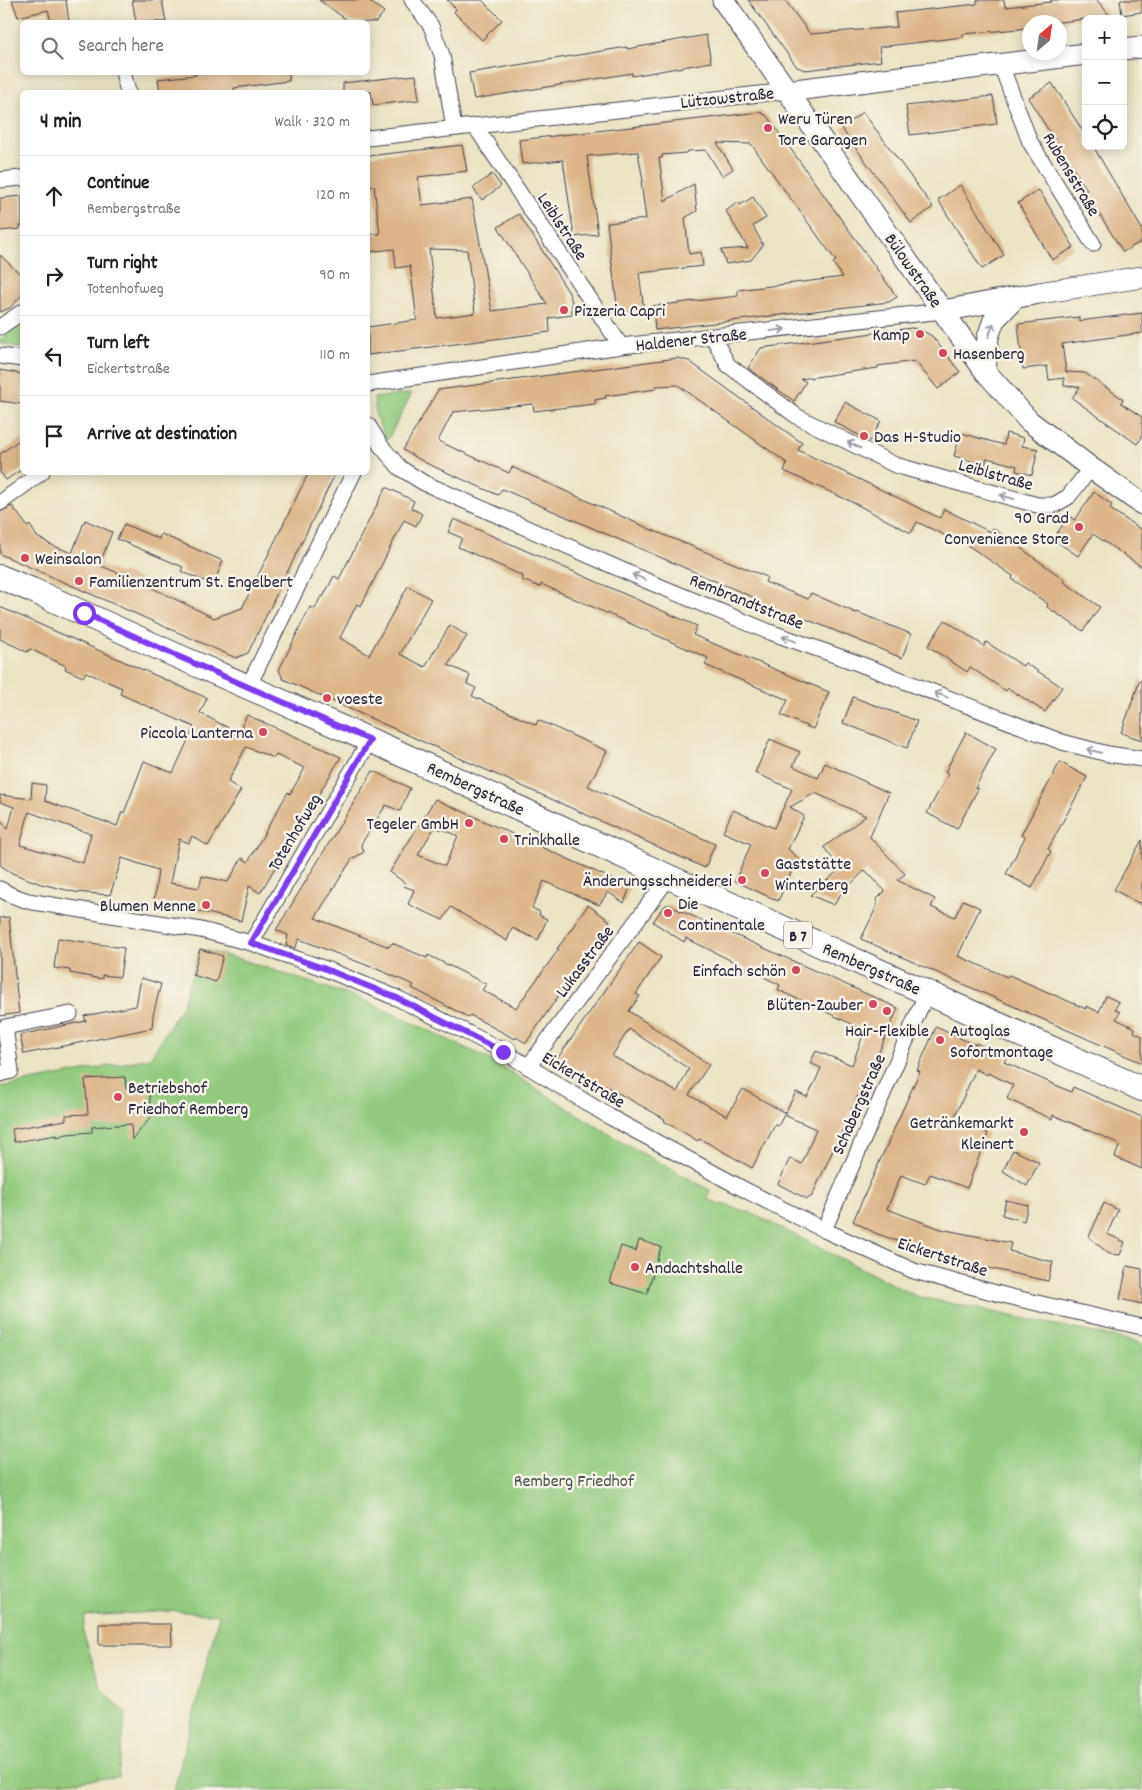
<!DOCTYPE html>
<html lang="en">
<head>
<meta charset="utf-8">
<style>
	body { margin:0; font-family:Dekko,sans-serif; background:#f2f2f2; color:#222 }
	.controls { position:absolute; right:15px; top:15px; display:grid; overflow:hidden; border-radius:8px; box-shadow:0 2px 12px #0003 }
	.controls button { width:45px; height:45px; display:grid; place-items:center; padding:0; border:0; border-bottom:1px solid #e0e0e0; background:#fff; color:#222; font:25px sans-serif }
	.compass { position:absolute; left:1022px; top:15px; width:45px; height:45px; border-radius:50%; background:#fff; box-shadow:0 2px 12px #0003; rotate:29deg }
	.stop { position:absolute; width:15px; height:15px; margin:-11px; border:4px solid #7c3aed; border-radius:50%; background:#fff }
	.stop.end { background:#7c3aed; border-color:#fff; box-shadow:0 1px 5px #0008 }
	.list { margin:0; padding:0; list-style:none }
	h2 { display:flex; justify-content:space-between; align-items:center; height:65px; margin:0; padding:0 20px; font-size:21px }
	h2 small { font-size:16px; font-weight:400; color:#767676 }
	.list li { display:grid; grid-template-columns:32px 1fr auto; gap:15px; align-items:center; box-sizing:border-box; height:80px; padding:0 20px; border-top:1px solid #e0e0e0 }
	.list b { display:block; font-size:19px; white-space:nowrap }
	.list p { margin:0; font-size:16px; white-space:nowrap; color:#767676 }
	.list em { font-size:16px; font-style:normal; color:#767676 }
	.icon { flex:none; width:28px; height:28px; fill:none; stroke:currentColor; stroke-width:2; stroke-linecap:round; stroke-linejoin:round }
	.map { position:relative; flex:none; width:1142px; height:1790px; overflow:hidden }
	.search { position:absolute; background:#fff; box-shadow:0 2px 12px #0003; left:20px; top:20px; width:350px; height:55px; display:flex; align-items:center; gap:12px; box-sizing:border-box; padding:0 18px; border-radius:8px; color:#767676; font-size:19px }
	.panel { position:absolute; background:#fff; box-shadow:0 2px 12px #0003; left:20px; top:90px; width:350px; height:385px; border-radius:8px }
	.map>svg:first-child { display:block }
</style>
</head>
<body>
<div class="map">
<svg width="1142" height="1790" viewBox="0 0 1142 1790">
	<rect width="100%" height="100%" fill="#f7f3e8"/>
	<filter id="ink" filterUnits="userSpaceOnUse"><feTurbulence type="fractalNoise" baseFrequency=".02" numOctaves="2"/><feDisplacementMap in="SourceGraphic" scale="10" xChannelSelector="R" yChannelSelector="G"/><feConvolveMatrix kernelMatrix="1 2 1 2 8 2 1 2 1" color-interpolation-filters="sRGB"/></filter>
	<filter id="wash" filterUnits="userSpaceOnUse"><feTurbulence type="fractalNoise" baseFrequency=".0096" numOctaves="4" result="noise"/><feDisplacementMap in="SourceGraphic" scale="20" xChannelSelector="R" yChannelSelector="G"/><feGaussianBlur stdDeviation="1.12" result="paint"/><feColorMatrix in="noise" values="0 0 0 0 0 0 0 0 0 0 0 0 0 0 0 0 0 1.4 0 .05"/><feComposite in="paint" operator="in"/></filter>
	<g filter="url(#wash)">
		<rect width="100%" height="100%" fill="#eae3c4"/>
		<path fill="#92c97c" stroke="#5a765c" d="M22,323v25l-22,-5v-3z
			M412,393l-25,48 -11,-24 -2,-19z
			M200,949l43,11 123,41 125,59 129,81 90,49 -2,10 43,13 165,83 226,47v447h-968l45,-175 -46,-4 -88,5 -2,16 18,56 25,25 -8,64 -118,11v-701l150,-29 32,-52z"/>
		<g id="blocks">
			<path fill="#dbb587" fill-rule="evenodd" d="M12,0h54l3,22h-18l-3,-12 -30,7z
				M132,0h30l4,22h-30z
				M319,0h49l16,12 -8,10h-26z
				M447,0h35l20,20 -20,20 -28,-28 2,-3z
				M748,0h37l25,34 87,-7 -2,-14 82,-9v-4h27l1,7 46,-5v-2h46l13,16 -50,6h-30v6l-67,6v3l-84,10 2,14 -76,9 -8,-3z
				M1120,0h22v12l-20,3z
				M706,35l5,27 -79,14v-3l-158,26 -5,-26 158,-26v2z
				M196,72h93v9l-55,7 1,4h-75l-2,-13 38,-4z
				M416,75l3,25 -46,5 -2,-13h-28v-9z
				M1052,83l34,53v10h7l49,83v12l-19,11 -38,-61 2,-1 -59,-92z
				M993,96l4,28 -87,11 -4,-29z
				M760,112l7,4 130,181 -8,5 -234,28 -2,-24 85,-10v-6l105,-13 -10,-14 3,-2 -85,-117 -34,-1 16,26 -11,7 -16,-26 -18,1 -2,2 -24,2v3h-3l6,43 29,-17 3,27 -12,7 4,36 12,-2 2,14 -64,7 5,37 -26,3 -11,-90 39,-4 -5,-37 2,-1 -5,-29 -51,4 11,78 -24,3 -11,-77 -41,4 -3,-24z
				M863,112l70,95 -22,16 -70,-95z
				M462,145l5,26 -49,6 4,28 50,-6 20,112 55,-7 -49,-77 21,-13 50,79 3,9v13l-23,3 1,14 -182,23v-28l49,-7 -7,-54 -14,2 -2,-19 -26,3v-18h12l-6,-48 -6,1v-31zM429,249l38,1 8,63 -38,5z
				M492,174l9,12 -19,14 -9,-12z
				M960,185l44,70 -22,14 -44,-69z
				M1039,190l35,57 -22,13 -34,-57z
				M22,196v30h-2v3l-20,2v-33z
				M753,197l13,21 -13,8 10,19 -12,15 -25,4 -5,-14 27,-2 -22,-37 12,-9 2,3z
				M0,255l22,21v19l-12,13 -10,4z
				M1142,313v20l-80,11 4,28 19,1 38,26 -2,4 21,14v20l-5,7 -65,-46 8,-11 -16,-1v-8l-15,2 -2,-14 -24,3 -5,-45 61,-7v4z
				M911,328l8,1 13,7 28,36 -22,17 -23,-28 -37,5v2l-77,11 5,3 -12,19 -46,-33 13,-20z
				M677,358l12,3 113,82 -4,7 142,68 4,-9 46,23 3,-4 72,52 -1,2 36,25 -17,24 -36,-24 1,-3 -36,-25 1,-3 -53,-36 -1,2 -42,-20 -6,11 -59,-31 -68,-31 3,-8 -109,-78 -22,1v3l-51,7 1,2 -11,2v4l-61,7 -1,-7 -80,8 -15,29 71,32 3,-6 140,63 115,47 -2,5 43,17 3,-6 45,20 1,-1 54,22 -9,24 -101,-41 -2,5 -43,-18 1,-5 -255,-110 -4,6 -70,-31 -25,-14 35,-60z
				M0,370l22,4v30l-22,-3z
				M845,402l36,19 -11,20 -36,-19z
				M961,433l43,12 2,-12 18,5 -2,8 16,3 -6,26 -16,-4 1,-5 -30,-8 -2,7 -31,-9z
				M22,438v31l-16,11 -6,-8v-18z
				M309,472h27l-88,181 -12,5 -236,-104v-42l12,-6 16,21 2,-2 7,12 10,5v1l25,10 13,-33 27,12 -12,31 2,1 -1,2 20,8 3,-2 17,8 -1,2 74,36 28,-10z
				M386,487l28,14 -3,7 11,6 -6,12 -12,-6 -43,86 -4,-2 -17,34 29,17 39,-69 23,13 -31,55 25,13 25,-42 17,11 -19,29 22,10 -3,9 9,4 -4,8 64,29 2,-5 69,31 -19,35 127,58 -10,24 -422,-189 -4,-9 31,-63 5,2 6,-13 2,1 11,-21 5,3z
				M1094,492l18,13 -2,4 32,21v37l-49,-33 -15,22 -25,-17 16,-23 6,4z
				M454,519l243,107 -4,9 136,57 -16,37 -32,-14 7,-15 -83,-35 3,-7 -167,-74 -1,3 -18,-7 1,-4 -65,-29 4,-9 -14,-6z
				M124,524l35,15 2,-5 62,27 -10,24 -32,-14 2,-4 -66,-28z
				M0,607l207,91 -7,15 38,20 9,-18 94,42 -81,136 -11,-7 -8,35 -47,-11 1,-2 -41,-6 4,-32 -36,-12 -12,37 -35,-3 -34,-8 -29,-11 -12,-8v-46l8,10 6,-22 -14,-5v-7l31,4 1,-16 14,2 -1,16 72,25 5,-14 2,1 20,-52 29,12 21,-46 -74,-33 2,-6 -36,-16 -3,5 -18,-8 1,-3 -36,-17 -3,3 -27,-13zM246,747l28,11 2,-3 29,13 -15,26 -2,-2 -40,70 -6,-4 -14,24 -26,-6 -3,12 -29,-5 9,-44 10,4 3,-7 16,10 33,-56 -13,-8zM29,812l62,22 -8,29 -63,-18z
				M945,620l39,26 2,-4 37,24 2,-3 37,24 -17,25 -37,-24 -2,3 -36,-24 -3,5 -39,-26z
				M1140,680l2,1v59l-21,-7z
				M853,697l64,24 -10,27 -64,-25z
				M966,732l30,17 -21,39 3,1 -21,40 -30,-16 21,-39 -3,-2z
				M770,739l30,13 -7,14 25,12 7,-15 64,30 -19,44 35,37 -8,6 38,19 -4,8 24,10 8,-17 17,8 -22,48 49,21 2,-2 77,34v-3l13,6 7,-16 13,6 -4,7 5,3 -4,7 19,9 -1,4 8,4v27l-281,-124 16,-33v-7l8,-8 -20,-21 -25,25 -6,10 -24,-10 30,-26 -16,-22 42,-31 -51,-23 -25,14 14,9 -16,33 14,13 -8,4 -16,35 -43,-20 16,-37 -28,-12 10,-22 41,18 18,-39 -37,-16z
				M1060,762l27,15 -39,72 3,2 -19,37 -26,-14 19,-37 -4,-2z
				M373,771l37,17 -10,23 -14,-6 -25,39 3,8 -12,7 -37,59 74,29 3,-4 35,15 1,-3 58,29 -4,6 34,18 43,-59h-2l31,-44 22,16 -84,122 -10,-6 -1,2 -45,-24 -2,2 -56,-29 2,-3 -35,-15 -80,-31 -4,9 -9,-3 2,-10 -12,-5z
				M435,799l195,88 -6,16 -16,-11 -9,13 -55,-24 -12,27 8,4 -1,3 8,4 -9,21 -26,-12 -5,13 -56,-34 -8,13 -35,-16 6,-14 -10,-4 1,-3 -15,-11zM434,828l11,2 13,6 -13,30 -27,-11z
				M1142,840v65l-28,-15z
				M668,905l230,103 -25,58 -1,-1 -60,131 -5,3 -29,-15 12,-26 12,6 14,-35 -32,-14 -6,11 -3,-1 -23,43 -44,-25 -9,-4 -1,2 -34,-20 1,-2 -108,-60 82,-117 22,15 -25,37 4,2 -11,15 80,54 -20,30 38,21 16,-27 42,24 11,-21 11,5 8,-15 6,-14 -11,-5 6,-12 36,14 13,-35 -87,-40 2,-5 -94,-47 -2,4 -31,-20 10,-15zM629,1029l60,40 -12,23 -65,-36z
				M9,917l10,96 -19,3v-98z
				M58,938l66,10 -4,29 -18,-2v4l-32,-6v-3l-16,-2z
				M200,949l23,7 -7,26 -23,-7z
				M141,978l20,6 -8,31 -1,13 -128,26 -4,-19 66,-14 -2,-5 52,-10z
				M936,1027l39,18 1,-2 31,14 -3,5 67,30 2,-5 69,30v52l-27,-12 5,-13 -67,-29 -1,4 -45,-20 6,-14 -25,-12 -1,2 -11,-6 -23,51 35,13 -21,55 -37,-14 -5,10 -24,-9 -14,34 54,20 70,14 -2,8 44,11 -5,19 -101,-22 -72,-26 -22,-12 67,-150 -3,-1z
				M125,1077l1,11 23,-3 2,32 -19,23 -1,-16 -39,3v5l-25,2 -10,3v-2l-43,7 -2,-13 54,-9v-5l22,-1 -3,-35z
				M1013,1150l26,12 -12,24 -24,-15z
				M1006,1200l22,5 -4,16 -22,-6z
				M1104,1203l14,7 -11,24 18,8 -5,13 -11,-1 -20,-17z
				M639,1240l22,7 -14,47 -37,-11 11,-37 15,5z
				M1127,1266l15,3v35l-22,-5z
				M99,1624h72l1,21h-73z"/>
		</g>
	</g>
	<g filter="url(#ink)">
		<use href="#blocks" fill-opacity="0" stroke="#403f50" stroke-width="1"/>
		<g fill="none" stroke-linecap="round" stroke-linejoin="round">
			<defs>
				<path id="street" d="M412,0l19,26 11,29 12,73
					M1001,65l29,77 63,102
					M123,72l5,20
					M475,126l146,220
					M368,138l419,-47
					M0,180l22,-2
					M0,327l22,-15
					M713,337l15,28 70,52 97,48 142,40h17l14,-8 23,-29
					M0,356l22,3
					M368,384l253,-38 322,-35
					M368,425l13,21 19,22 24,15 223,98 120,50 93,33 202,78 46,12 34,5
					M0,503l42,-31
					M248,687l106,-215
					M0,889l11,6 17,6 173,29 50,13 72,25 74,30 75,37 31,16 107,66 139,75 75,38 90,41 97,26 131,30
					M251,943l119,-203
					M528,1067l141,-190
					M0,1074l11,-3 -6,-44 65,-13
					M824,1230l103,-238"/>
				<path id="secondary" d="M723,0l262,371 44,50 62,47 51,36
					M1123,49l19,-2
					M787,91l299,-37
					M943,311l96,-18 103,-16
					M985,371l3,-34 6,-17 21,-22"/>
				<path id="primary" d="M0,577l32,13 143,65 215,94 279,128 473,212"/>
			</defs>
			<use href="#street" stroke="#403f50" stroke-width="17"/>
			<use href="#secondary" stroke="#403f50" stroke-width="23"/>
			<use href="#primary" stroke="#403f50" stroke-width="26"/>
			<use href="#street" stroke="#fff" stroke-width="15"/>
			<use href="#secondary" stroke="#fff" stroke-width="21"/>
			<use href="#primary" stroke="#fff" stroke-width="24"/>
		</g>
		<defs><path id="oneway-shaft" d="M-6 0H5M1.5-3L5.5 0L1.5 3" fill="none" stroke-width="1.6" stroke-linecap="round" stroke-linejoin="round" transform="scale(1.25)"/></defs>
		<g stroke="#9c9ca7">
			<use href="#oneway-shaft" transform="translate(778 330) rotate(-7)"/>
			<use href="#oneway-shaft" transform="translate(991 330) rotate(-71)"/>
			<use href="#oneway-shaft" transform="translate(854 445) rotate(-153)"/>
			<use href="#oneway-shaft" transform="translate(1007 497) rotate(-164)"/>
			<use href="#oneway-shaft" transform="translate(639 577) rotate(-156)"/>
			<use href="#oneway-shaft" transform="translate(789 639) rotate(-160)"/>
			<use href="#oneway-shaft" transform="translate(941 695) rotate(-159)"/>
			<use href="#oneway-shaft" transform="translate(1094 751) rotate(-166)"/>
		</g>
	</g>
	<g fill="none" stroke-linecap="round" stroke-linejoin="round" filter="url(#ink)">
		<path stroke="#7c3aed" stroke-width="6" d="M84,613l91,42 195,85 -119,203 72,25 74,30 106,54"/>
	</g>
	<g fill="#d1495b" stroke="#f7f3e8" stroke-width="2">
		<circle cx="768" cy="128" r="5"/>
		<circle cx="564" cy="310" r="5"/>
		<circle cx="920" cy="334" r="5"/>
		<circle cx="943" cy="353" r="5"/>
		<circle cx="864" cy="436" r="5"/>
		<circle cx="1079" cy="527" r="5"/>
		<circle cx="25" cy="558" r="5"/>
		<circle cx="79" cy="581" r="5"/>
		<circle cx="327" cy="698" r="5"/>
		<circle cx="263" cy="732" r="5"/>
		<circle cx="469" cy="823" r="5"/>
		<circle cx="504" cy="839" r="5"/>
		<circle cx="765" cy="873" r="5"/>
		<circle cx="742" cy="880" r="5"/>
		<circle cx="206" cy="905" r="5"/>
		<circle cx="668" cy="913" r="5"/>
		<circle cx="796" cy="970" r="5"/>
		<circle cx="873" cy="1004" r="5"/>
		<circle cx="887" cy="1011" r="5"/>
		<circle cx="940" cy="1040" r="5"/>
		<circle cx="118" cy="1097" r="5"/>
		<circle cx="1024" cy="1132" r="5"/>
		<circle cx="635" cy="1267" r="5"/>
	</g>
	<g text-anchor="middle" stroke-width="5" stroke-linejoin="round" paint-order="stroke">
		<rect fill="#f7f3e8" stroke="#62616f" stroke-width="1" x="784" y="921.5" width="28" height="27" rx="4"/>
		<g font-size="16" font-weight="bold" fill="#22223b">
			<text x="798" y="941">B 7</text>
		</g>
		<g font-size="18" fill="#22223b" stroke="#f7f3e8">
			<text transform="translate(727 97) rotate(-6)" y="6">Lützowstraße</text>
			<text transform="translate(1072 174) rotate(59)" y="6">Rubensstraße</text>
			<text transform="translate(563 226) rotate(57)" y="6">Leiblstraße</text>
			<text transform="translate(914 270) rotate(55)" y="6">Bülowstraße</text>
			<text transform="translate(691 339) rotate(-6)" y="6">Haldener Straße</text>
			<text transform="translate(996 474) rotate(16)" y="6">Leiblstraße</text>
			<text transform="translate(747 601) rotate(22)" y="6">Rembrandtstraße</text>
			<text transform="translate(476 788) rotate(25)" y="6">Rembergstraße</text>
			<text transform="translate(294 832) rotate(-59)" y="6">Totenhofweg</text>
			<text transform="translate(584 961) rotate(-53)" y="6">Lukasstraße</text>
			<text transform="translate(872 968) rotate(24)" y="6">Rembergstraße</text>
			<text transform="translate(584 1079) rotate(31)" y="6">Eickertstraße</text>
			<text transform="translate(858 1104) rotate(-66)" y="6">Schabergstraße</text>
			<text transform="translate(943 1256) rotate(18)" y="6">Eickertstraße</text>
		</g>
		<g font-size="18" fill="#22223b" stroke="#f7f3e8" text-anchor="start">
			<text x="778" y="124">Weru Türen<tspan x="778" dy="21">Tore Garagen</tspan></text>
			<text x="574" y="316">Pizzeria Capri</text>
			<text x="910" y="340" text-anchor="end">Kamp</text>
			<text x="953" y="359">Hasenberg</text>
			<text x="874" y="442">Das H-Studio</text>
			<text x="1069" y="523" text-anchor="end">90 Grad<tspan x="1069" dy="21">Convenience Store</tspan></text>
			<text x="35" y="564">Weinsalon</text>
			<text x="89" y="587">Familienzentrum St. Engelbert</text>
			<text x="337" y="704">voeste</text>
			<text x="253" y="738" text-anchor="end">Piccola Lanterna</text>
			<text x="459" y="829" text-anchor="end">Tegeler GmbH</text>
			<text x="514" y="845">Trinkhalle</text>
			<text x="775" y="869">Gaststätte<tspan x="775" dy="21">Winterberg</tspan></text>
			<text x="732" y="886" text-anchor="end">Änderungsschneiderei</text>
			<text x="678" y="909">Die<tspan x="678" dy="21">Continentale</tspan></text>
			<text x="196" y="911" text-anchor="end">Blumen Menne</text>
			<text x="786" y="976" text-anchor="end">Einfach schön</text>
			<text x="863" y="1010" text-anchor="end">Blüten-Zauber</text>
			<text x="887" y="1036" text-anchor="middle">Hair-Flexible</text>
			<text x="950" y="1036">Autoglas<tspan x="950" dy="21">Sofortmontage</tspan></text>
			<text x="128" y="1093">Betriebshof<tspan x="128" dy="21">Friedhof Remberg</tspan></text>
			<text x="1014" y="1128" text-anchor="end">Getränkemarkt<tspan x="1014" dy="21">Kleinert</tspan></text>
			<text x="645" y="1273">Andachtshalle</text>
		</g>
		<g font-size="18" fill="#44544e" stroke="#f7f3e8">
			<text x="574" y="1486">Remberg Friedhof</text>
		</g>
	</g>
</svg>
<div class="controls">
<button>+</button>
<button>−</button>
<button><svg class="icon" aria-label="locate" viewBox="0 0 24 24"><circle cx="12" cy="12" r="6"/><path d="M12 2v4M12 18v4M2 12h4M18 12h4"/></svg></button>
</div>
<svg class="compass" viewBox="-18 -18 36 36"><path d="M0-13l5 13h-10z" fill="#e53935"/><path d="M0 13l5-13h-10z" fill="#767676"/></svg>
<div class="stop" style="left:84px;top:613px"></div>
<div class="stop end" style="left:503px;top:1052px"></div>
<div class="search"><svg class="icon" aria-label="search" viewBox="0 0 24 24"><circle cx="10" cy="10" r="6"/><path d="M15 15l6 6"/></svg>Search here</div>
<section class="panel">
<h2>4 min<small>Walk · 320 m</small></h2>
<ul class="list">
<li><svg class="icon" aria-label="ahead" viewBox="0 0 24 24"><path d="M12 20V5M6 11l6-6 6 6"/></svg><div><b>Continue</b><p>Rembergstraße</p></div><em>120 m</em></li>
<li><svg class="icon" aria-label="right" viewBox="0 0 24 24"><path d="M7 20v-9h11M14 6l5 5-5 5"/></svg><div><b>Turn right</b><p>Totenhofweg</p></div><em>90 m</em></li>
<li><svg class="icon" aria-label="left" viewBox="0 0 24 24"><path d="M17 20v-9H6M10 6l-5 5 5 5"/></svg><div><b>Turn left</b><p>Eickertstraße</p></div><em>110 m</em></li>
<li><svg class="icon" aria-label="arrive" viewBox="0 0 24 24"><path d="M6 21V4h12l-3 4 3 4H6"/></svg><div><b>Arrive at destination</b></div></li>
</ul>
</section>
</div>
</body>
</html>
